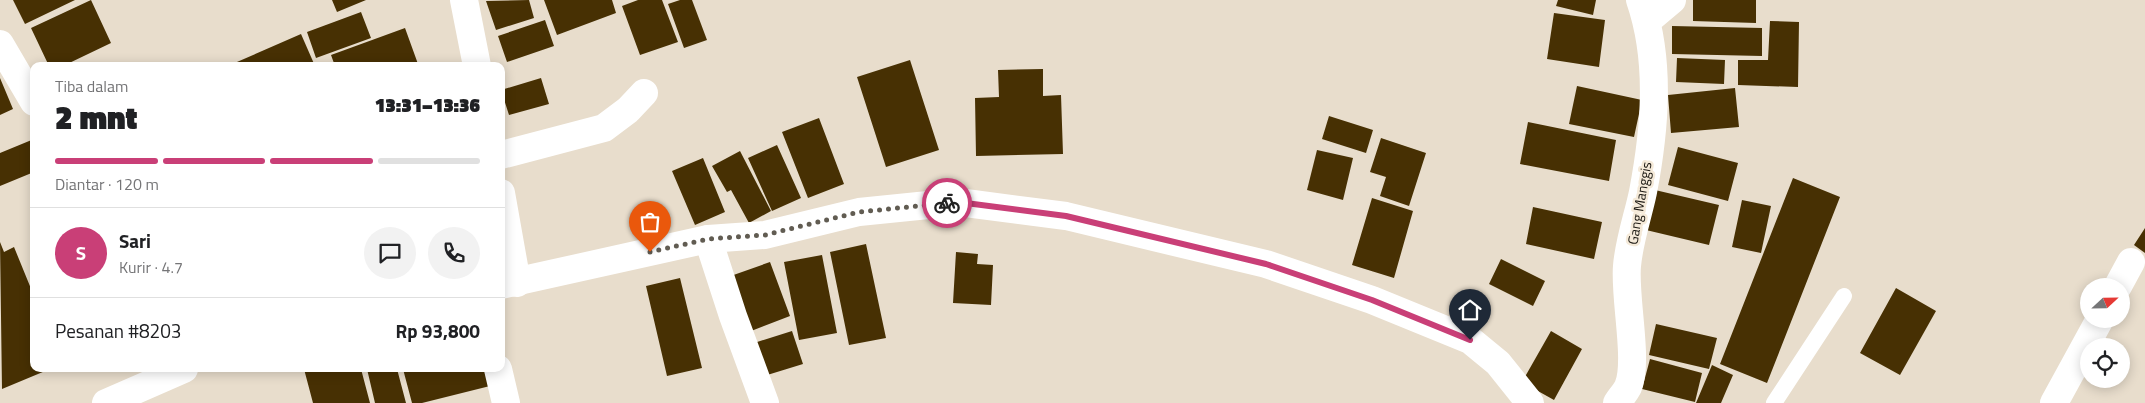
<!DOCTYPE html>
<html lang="id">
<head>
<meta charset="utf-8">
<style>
  body { margin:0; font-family:"Titillium Web",sans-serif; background:#f2f2f2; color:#202124; height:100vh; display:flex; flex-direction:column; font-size:19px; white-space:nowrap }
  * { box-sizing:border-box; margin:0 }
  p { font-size:16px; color:#757577 }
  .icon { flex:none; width:28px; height:28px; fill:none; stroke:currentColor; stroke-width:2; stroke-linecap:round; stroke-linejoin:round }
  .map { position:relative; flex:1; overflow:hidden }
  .drawer { position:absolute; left:30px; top:62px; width:475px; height:310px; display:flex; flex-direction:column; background:#fff; border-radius:10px; box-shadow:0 2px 12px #0003 }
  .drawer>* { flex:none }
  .needle { width:32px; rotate:68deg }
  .controls { position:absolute; left:2080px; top:278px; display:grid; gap:10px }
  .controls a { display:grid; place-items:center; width:50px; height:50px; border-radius:50%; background:#fff; box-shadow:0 2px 12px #0003; font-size:25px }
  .pin { position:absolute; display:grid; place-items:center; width:42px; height:42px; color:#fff; margin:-51px -21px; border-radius:50% 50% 50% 0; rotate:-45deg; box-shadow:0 0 5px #0007 }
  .pin .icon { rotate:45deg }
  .courier { position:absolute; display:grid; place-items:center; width:50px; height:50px; margin:-25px; border:4px solid #c93f77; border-radius:50%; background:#fff; color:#222; box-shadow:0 1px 6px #0007 }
  .headline em { font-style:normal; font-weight:800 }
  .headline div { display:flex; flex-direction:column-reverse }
  .headline { display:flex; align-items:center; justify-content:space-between; height:85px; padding:0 25px }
  h1 { font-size:32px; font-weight:800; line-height:38px }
  .bar { display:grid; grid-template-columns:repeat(4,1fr); gap:8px 5px; align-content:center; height:60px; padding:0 25px }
  .bar i { height:6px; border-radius:4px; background:#e0e0e0 }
  .bar .current { background:#c93f77 }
  .bar p { grid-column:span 4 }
  .line { display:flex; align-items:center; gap:12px; padding:0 25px; border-top:1px solid #e0e0e0 }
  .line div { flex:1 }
  .round { display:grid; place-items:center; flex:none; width:52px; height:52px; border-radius:26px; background:#f2f2f2 }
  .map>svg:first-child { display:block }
</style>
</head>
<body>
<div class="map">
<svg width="2145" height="403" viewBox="0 0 2145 403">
  <rect width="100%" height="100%" fill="#e8ddcc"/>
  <path fill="#473003" d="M13,0h62l-50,24z
    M91,0l20,43 -48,23h-14l-18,-38z
    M332,0h34l-29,12z
    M529,0l5,18 -38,12 -10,-29z
    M544,0h68l4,13 -59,22z
    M638,0h24l16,42 -38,13 -18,-49z
    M680,0h12l15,40 -23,8 -16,-44z
    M1558,0h38l-3,15 -37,-9z
    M1693,0h63v23l-63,-2z
    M361,12l10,26 -55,20 -9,-26z
    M1554,13l51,7 -6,47 -52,-8z
    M545,20l9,26 -47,16 -9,-26z
    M1770,21l29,1 -1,65 -60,-2v-25h30z
    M1672,26l90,2v28l-90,-2z
    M405,28l13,36 -6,2h-77l-4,-11z
    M301,34l14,32h-84l-1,-1z
    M1677,58l48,2 -1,24 -48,-2z
    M910,60l29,90 -53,17 -29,-90z
    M1043,69v27l18,-1 2,59 -87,2 -1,-58 24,-1 -1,-27z
    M0,78l13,31 -13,6z
    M541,78l8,26 -40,11 -8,-25z
    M1577,86l65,14 -8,37 -65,-13z
    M1735,88l4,39 -68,6 -3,-38z
    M1329,116l44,14 -7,23 -44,-14z
    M819,118l25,66 -36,14 -26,-66z
    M1528,122l88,18 -7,41 -89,-17z
    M1381,138l45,15 -17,53 -29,-10 6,-19 -16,-5z
    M34,139v33l-34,14v-33z
    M777,145l24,53 -29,13 -24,-53z
    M1678,147l60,16 -10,38 -60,-16z
    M1317,150l36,8 -10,42 -36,-10z
    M740,151l31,60 -22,12 -18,-33 -4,2 -15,-26z
    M703,158l22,54 -30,13 -23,-54z
    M1793,178l47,19 -73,186 -47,-19z
    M1655,190l64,15 -10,40 -63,-15z
    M1372,198l41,13 -19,67 -42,-13z
    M1742,200l29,6 -10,47 -29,-6z
    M1533,207l69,15 -8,37 -68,-15z
    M2145,228v25l-11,-8z
    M0,242l4,10 10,-5 20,49v73h16l-48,20z
    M866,244l20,94 -37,7 -19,-93z
    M956,252l22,2 -1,10 16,1 -2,40 -38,-2z
    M822,255l15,78 -38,7 -15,-78z
    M1501,259l44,22 -12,25 -44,-22z
    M770,262l20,54 -44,17 -21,-55z
    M680,278l22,90 -35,8 -21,-90z
    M1896,288l40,23 -36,64 -40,-22z
    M1656,324l61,14 -8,31 -60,-14z
    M792,331l11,33 -39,12 -10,-33z
    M1551,331l31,18 -28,51 -32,-18z
    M1650,359l52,14 -7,29 -53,-13z
    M1712,365l21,10 -12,28h-25z
    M304,369h57l9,34h-57z
    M367,369h30l9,34h-31z
    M403,369h91l4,15 -76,19h-10z"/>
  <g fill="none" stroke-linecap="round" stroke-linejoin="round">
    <path stroke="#fff" stroke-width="16" d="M1774,403l70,-107"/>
    <path stroke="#fff" stroke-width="28" d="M464,0l13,66
      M1647,21l25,-21
      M0,44l34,58
      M501,155l103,-27 24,-18 16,-17
      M501,193l16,90
      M708,239l25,77 32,87
      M2118,286l13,-24
      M498,369l8,34
      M1617,403c3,-5 8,-10 11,-16 11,-25 -4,-90 -1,-121 2,-25 11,-50 16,-74 12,-63 18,-131 -3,-192
      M2054,403l46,-84"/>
    <path stroke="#fff" stroke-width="28" d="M501,285l207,-46 57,-4 94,-23 99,-10 108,14 200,48 106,36 98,40 28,23 32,40
      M106,403l78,-34"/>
  </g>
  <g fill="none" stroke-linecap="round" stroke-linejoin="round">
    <path stroke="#615c52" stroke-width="5" stroke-dasharray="0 9" d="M650,252l58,-13 57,-4 94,-23 88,-9"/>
    <path stroke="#c93f77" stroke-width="6" d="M947,203l11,-1 108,14 200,48 106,36 98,40"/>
  </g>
  <g text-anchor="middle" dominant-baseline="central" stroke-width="5" stroke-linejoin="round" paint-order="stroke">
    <g font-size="14" fill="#191610" stroke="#f5ead9">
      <text transform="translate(1639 203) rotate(-80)">Gang Manggis</text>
    </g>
  </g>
</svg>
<div class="controls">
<a><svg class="needle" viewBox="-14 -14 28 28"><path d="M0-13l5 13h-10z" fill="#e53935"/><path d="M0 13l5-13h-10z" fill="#757577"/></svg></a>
<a><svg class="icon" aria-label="locate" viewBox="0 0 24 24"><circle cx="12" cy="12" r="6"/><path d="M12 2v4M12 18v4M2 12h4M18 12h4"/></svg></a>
</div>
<div class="pin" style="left:650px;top:252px;background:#ea580c"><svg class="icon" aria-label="bag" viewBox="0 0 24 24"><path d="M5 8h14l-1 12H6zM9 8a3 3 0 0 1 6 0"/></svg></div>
<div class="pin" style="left:1470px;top:340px;background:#1f2937"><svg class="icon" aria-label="home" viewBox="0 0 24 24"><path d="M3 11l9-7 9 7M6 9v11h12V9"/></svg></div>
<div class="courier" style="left:947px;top:203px"><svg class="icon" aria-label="bike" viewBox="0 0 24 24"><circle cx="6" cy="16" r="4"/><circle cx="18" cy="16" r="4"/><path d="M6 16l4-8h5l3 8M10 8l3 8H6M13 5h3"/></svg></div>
<section class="drawer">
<div class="headline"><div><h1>2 mnt</h1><p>Tiba dalam</p></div><em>13:31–13:36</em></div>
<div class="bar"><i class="current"></i><i class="current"></i><i class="current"></i><i></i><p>Diantar · 120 m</p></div>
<div class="line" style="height:90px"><b class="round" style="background:#c93f77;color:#fff">S</b><div><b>Sari</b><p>Kurir · 4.7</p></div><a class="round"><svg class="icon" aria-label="chat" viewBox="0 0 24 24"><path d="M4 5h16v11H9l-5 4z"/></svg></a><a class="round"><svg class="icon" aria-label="phone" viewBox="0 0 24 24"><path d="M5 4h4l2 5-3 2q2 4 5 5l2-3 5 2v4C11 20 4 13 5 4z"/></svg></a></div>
<div class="line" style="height:65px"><div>Pesanan #8203</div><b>Rp 93,800</b></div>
</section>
</div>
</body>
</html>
